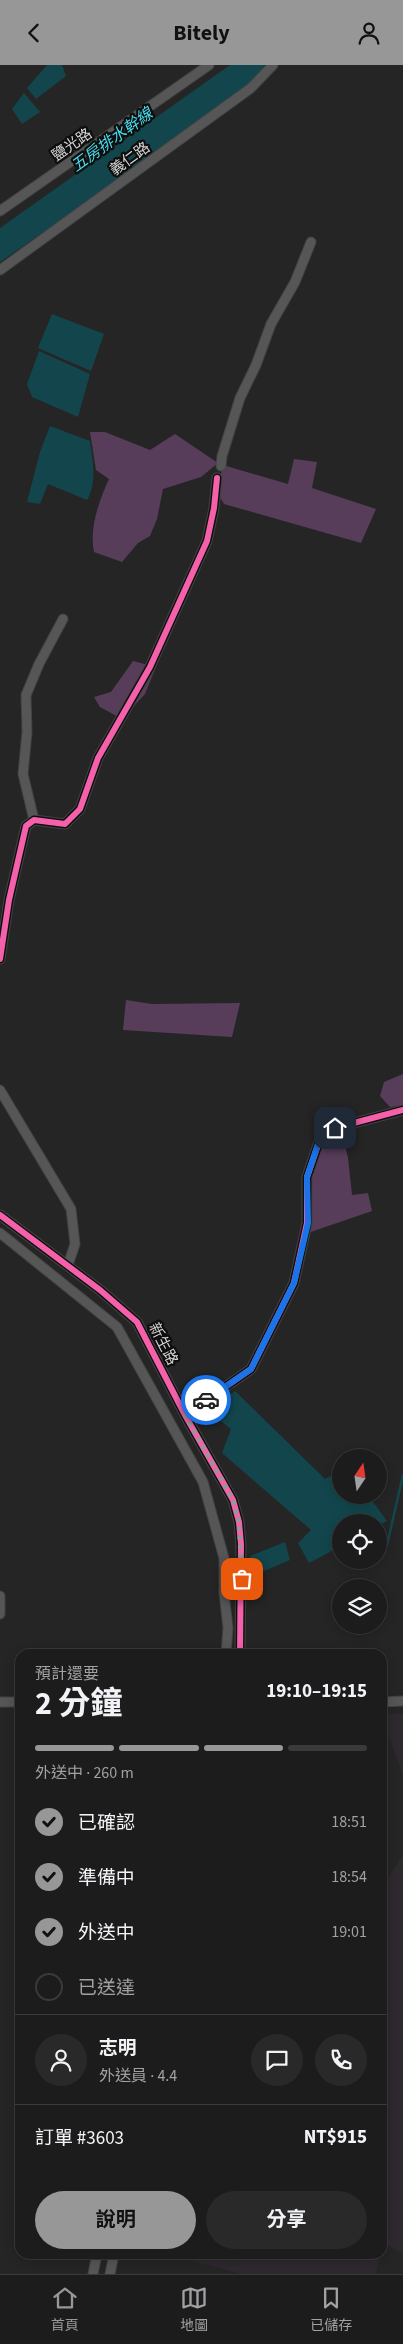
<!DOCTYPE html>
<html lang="zh-TW">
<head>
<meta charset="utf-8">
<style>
  body { margin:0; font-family:"Source Sans 3","Noto Sans TC",sans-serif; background:#292929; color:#f1f3f6; height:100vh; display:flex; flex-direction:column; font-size:19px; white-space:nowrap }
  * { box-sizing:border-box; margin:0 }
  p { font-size:16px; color:#a0a1a3 }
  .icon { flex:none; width:28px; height:28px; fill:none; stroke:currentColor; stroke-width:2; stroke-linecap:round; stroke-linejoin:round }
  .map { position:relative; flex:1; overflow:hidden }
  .drawer { position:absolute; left:15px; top:1584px; width:372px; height:610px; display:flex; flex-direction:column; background:#1c1c1c; border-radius:15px; box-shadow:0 2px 12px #0003,0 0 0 1px #3a3a3b }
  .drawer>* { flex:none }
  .needle { width:32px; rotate:13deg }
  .tools { position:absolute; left:332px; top:1384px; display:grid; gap:10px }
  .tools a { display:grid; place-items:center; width:55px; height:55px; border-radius:50%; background:#1c1c1c; box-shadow:0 2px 12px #0003,0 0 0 1px #3a3a3b; font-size:25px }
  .pin { position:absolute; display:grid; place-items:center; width:42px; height:42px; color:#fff; margin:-21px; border-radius:10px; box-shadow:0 2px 8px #0006 }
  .courier { position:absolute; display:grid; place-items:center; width:50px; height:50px; margin:-25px; border:4px solid #1a73e8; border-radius:50%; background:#fff; color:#222; box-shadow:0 1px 6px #0007 }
  .overview em { font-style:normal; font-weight:700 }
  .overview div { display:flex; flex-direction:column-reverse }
  .overview { display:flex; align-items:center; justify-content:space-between; height:85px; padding:0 20px }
  h1 { font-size:32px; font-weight:700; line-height:38px }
  .bar { display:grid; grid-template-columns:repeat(4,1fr); gap:8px 5px; align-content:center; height:60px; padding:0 20px }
  .bar i { height:6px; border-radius:4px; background:#3a3a3b }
  .bar .active { background:#989798 }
  .bar p { grid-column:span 4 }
  .line { display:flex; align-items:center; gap:12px; padding:0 20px; border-top:1px solid #3a3a3b }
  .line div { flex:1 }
  .round { display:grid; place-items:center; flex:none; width:52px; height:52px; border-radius:26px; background:#292929 }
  ol { padding:0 20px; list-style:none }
  li { display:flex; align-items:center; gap:15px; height:55px }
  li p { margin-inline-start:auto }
  li .icon { padding:5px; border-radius:50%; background:#989798; color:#111; stroke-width:4 }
  li:last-child { color:#a0a1a3 }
  li i { width:28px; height:28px; border:2px solid #3a3a3b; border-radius:50% }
  .cta { display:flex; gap:10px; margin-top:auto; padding:10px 20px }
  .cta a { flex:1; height:58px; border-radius:30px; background:#989798; color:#111; font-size:20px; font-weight:700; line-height:58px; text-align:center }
  .cta a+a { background:#292929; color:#f1f3f6 }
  header { display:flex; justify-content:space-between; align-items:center; height:65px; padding:0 20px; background:#989798; color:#111; font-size:22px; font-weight:700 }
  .dock { display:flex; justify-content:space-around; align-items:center; height:70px; border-top:1px solid #3a3a3b; background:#1c1c1c; font-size:14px; color:#a0a1a3 }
  .dock a { display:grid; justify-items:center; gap:2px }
  .dock .active { color:#989798 }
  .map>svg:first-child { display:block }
</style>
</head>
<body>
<header><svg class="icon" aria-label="back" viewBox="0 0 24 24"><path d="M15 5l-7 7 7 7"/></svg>Bitely<svg class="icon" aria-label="person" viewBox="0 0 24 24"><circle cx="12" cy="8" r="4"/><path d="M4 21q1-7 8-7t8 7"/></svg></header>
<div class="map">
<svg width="403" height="2209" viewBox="0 0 403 2209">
  <rect width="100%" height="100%" fill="#252525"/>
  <path fill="#2e282f" d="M403,1648v62l-21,-57 1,-3z
    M403,1790v398l-20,-9 -1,-358z
    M175,2189h205l-4,20h-134l-68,-18z"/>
  <path fill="#583d5b" d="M90,367h15l45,18 25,-16 43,29 -17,14 -38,12 -6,30 -7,17 -12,7 -16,19 -28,-10c-5,-24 5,-51 15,-73l-13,-9z
    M294,394l23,3 -5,26 64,21 -15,34 -137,-39 -7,-12 6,-27 65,19z
    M133,596l23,6 -11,27 -23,25 -22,-12 -6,-10 17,-5z
    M126,935l26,4 88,-1 -8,34 -109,-7z
    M403,1009v31l-13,2 -10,-11 4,-14z
    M348,1056l-6,12 6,25 4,37 16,-2 4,18 -70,24 7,-67 9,-29z"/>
  <path fill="#12464c" d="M47,0h15l4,11 -30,23 -9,-11z
    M230,0h35l-11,14 -41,35 -213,148v-34z
    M24,28l16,19 -18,12 -10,-15z
    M52,249l52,20 -13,37 -53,-23z
    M39,286l51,23 -12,43 -46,-20 -5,-13z
    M50,361l40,15c3,19 7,42 -3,59l-39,-16 -8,20 -13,-2 13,-50z
    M235,1326l90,88 16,-8v24h27l19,26 -8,4v-2h-38v23l-32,17 -11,-20 13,-13 -89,-77 9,-24 -23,-18z
    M285,1477l5,18 -40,17v-21z"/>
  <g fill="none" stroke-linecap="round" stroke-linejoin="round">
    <path stroke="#12464c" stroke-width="2.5" d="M387,1480l16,-70"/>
    <defs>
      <path id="minor" d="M0,146l209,-146
        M0,205l251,-182 22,-23
        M221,401l1,-10 18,-58 16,-33 15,-41 24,-42 16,-40
        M34,755l-11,-46 4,-42 -1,-37 13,-31 24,-45
        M0,894l9,-59 17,-74 8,-6 31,4 15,-15 18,-51 52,-91 57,-126 7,-33 3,-30
        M0,1025l71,119 4,35 -7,21
        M0,1150l100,75 37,32 48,93 48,85 6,22 2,22 -1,110
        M0,1168l117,94 86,155 21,76v35l4,35 -2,26
        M185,1350l66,-46 43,-86 13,-60v-46l12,-35 16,-14 68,-18
        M0,1531v18
        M0,1637h20
        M382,1637l21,-1
        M93,2209l4,-20
        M110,2209l4,-20"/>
    </defs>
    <use href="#minor" stroke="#434243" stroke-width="11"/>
    <use href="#minor" stroke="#575657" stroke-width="9"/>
    <defs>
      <path id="cycleway" d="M0,894l9,-59 17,-74 8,-6 31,4 15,-15 18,-51 52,-91 57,-126 7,-33 3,-30
        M0,1150l100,75 37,32 48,93 48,85 6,22 2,22 -1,110
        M185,1350l66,-46 43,-86 13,-60v-46l12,-35 16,-14 68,-18"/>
    </defs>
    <use href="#cycleway" stroke="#0f0e0f" stroke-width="9"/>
    <use href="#cycleway" stroke="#f560ab" stroke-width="6"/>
  </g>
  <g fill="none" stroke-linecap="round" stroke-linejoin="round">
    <path stroke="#989798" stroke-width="5" stroke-dasharray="0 9" d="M206,1335l-21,15 48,85 6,22 3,57"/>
    <path stroke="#1a73e8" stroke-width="6" d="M206,1335l45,-31 43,-86 14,-60 -1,-46 12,-36 16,-13"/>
  </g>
  <g text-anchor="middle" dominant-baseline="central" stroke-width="4.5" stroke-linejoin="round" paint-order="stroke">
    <g font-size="15" fill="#d6d5d6" stroke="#0f0e0f">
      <text transform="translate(72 80) rotate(-35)">鹽光路</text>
      <text transform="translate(130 94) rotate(-36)">義仁路</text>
      <text transform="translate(163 1279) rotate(63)">新生路</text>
    </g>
    <g font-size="16" font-style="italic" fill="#47ddef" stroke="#0f0e0f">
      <text transform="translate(112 75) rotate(-36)">五房排水幹線</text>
    </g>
  </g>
</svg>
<div class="tools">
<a><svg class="needle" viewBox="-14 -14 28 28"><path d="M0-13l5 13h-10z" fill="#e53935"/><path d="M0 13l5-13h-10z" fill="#a0a1a3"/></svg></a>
<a><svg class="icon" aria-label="locate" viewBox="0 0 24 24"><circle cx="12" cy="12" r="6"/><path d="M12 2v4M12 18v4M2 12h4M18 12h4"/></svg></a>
<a><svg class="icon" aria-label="layers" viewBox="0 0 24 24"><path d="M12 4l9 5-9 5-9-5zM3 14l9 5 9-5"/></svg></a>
</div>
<div class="pin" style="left:242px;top:1514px;background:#ea580c"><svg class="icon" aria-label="bag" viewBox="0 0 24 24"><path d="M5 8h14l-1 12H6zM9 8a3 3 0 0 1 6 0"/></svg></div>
<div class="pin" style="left:335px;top:1063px;background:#1f2937"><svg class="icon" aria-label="home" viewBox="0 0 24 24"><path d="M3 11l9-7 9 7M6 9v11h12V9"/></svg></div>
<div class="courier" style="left:206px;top:1335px"><svg class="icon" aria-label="car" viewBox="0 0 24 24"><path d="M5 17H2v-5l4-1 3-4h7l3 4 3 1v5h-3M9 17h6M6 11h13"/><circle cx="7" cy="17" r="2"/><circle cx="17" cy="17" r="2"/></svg></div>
<section class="drawer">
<div class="overview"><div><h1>2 分鐘</h1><p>預計還要</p></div><em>19:10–19:15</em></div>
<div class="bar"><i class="active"></i><i class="active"></i><i class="active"></i><i></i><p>外送中 · 260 m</p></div>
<ol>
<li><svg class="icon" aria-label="check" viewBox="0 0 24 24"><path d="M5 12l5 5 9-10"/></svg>已確認<p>18:51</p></li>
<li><svg class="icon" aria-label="check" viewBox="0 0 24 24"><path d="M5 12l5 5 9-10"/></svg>準備中<p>18:54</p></li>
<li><svg class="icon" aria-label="check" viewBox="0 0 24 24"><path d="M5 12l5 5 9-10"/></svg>外送中<p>19:01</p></li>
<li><i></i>已送達</li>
</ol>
<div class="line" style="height:90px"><a class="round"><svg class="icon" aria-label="person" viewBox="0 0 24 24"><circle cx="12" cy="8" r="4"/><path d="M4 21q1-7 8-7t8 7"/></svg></a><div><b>志明</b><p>外送員 · 4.4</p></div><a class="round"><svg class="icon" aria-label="chat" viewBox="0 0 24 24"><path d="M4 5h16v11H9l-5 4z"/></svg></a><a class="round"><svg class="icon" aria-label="phone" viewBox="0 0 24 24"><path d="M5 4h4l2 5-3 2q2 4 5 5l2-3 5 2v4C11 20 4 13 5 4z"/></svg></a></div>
<div class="line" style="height:65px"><div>訂單 #3603</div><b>NT$915</b></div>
<div class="cta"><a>說明</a><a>分享</a></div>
</section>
</div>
<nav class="dock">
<a class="active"><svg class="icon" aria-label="home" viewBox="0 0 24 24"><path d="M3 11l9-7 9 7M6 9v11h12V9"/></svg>首頁</a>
<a><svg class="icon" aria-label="map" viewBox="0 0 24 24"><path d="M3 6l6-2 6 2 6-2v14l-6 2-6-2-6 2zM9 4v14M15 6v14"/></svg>地圖</a>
<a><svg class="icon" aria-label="saved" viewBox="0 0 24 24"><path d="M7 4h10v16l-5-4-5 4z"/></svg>已儲存</a>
</nav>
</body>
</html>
